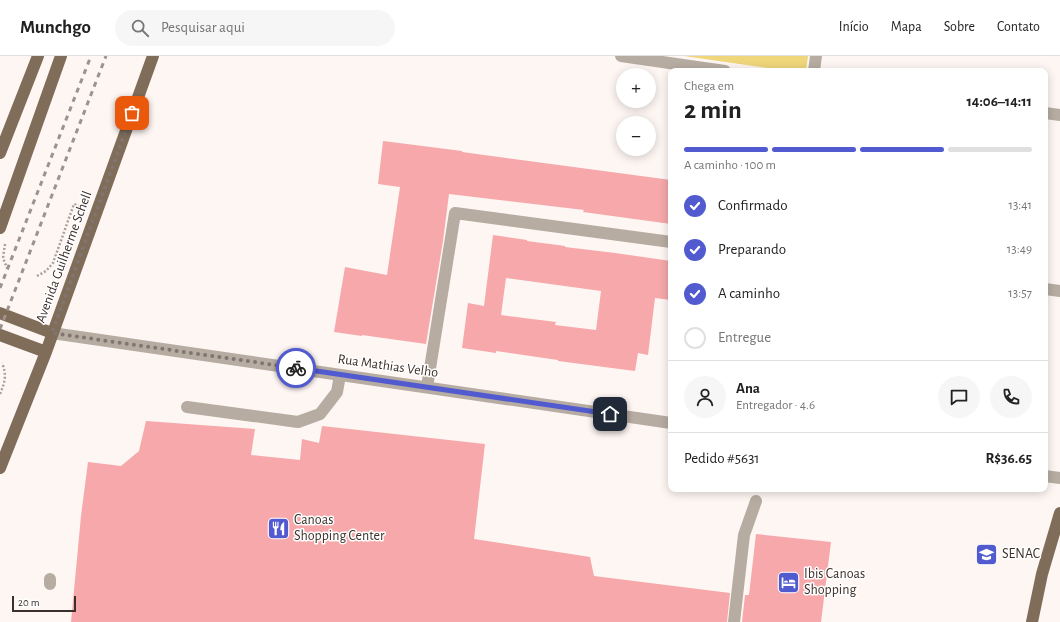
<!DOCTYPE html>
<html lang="pt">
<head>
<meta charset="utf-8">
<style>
  body { margin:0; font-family:"Alegreya Sans",sans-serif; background:#f6f6f6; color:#222; height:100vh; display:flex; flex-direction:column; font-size:15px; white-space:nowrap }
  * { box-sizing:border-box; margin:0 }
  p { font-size:13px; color:#767676 }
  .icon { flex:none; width:22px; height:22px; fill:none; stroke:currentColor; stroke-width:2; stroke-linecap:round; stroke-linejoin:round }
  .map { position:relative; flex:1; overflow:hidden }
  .details { position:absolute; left:668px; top:12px; width:380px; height:424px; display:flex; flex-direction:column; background:#fff; border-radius:8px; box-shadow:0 2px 10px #0003 }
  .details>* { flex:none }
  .fabs { position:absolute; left:616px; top:12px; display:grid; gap:8px }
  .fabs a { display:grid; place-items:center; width:40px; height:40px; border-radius:50%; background:#fff; box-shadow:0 2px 10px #0003; font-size:20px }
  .scale { position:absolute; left:12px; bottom:10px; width:64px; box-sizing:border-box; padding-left:4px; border:2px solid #3c2f29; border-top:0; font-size:11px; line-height:14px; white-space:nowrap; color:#3c2f29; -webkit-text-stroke:3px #fff; paint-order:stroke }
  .pin { position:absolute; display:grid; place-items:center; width:34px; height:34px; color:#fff; margin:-17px; border-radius:8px; box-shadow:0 2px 6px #0006 }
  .courier { position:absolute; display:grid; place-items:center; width:40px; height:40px; margin:-20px; border:3px solid #525ad0; border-radius:50%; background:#fff; color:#222; box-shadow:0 1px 5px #0007 }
  .overview em { font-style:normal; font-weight:700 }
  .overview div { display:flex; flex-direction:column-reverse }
  .overview { display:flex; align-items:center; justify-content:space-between; height:68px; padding:0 16px }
  h1 { font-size:26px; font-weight:700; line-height:30px }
  .bar { display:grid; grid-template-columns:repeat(4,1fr); gap:6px 4px; align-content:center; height:48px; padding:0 16px }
  .bar i { height:5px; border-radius:3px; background:#e0e0e0 }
  .bar .selected { background:#525ad0 }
  .bar p { grid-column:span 4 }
  .line { display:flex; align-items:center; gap:10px; padding:0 16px; border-top:1px solid #e0e0e0 }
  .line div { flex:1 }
  .round { display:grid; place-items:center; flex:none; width:42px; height:42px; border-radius:21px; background:#f6f6f6 }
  ol { padding:0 16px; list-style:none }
  li { display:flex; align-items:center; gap:12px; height:44px }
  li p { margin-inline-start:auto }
  li .icon { padding:4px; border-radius:50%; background:#525ad0; color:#fff; stroke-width:4 }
  li:last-child { color:#767676 }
  li i { width:22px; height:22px; border:2px solid #e0e0e0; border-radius:50% }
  header { display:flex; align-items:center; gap:24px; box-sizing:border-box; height:56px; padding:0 20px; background:#fff; border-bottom:1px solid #e0e0e0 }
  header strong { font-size:19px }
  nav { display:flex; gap:22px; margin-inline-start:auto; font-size:14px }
  .search { width:280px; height:36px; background:#f6f6f6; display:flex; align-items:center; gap:10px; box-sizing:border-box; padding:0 14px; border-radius:22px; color:#767676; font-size:15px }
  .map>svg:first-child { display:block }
</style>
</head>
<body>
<header>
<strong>Munchgo</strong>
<div class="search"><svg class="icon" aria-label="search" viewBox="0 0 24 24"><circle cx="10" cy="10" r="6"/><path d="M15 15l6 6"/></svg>Pesquisar aqui</div>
<nav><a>Início</a><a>Mapa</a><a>Sobre</a><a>Contato</a></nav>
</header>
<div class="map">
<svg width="1060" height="566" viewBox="0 0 1060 566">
  <rect width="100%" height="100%" fill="#fef6f3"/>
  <path fill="#efd67b" d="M684,0h124l-2,15h-17z"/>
  <path fill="#f6a8aa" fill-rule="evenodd" d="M383,85l79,10v1l209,28v44l-88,-12 1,-2 -135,-16 -6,47 -17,103 -64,-9v1l-28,-4 11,-65 42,8 13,-88 -22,-3z
    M493,179l34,5v1l38,5v1l50,6 56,8v39l-16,-2 -7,57 -10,-2 -3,18 -77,-10v-1l-62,-9v2l-34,-5 6,-45 16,3zM506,222l95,13 -5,39 -41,-5 1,-3 -55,-7z
    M146,365l109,8 -4,26 49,5 2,-21 17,4 3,-17 163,18 -11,95 116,18 4,19 136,17 -3,29h-656l10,-106 7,-54 33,4 18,-15z
    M756,478l75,8 -10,80h-79l3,-27h4z"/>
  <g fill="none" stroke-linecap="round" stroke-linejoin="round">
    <path stroke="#a99f9b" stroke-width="2.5" stroke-dasharray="2 2" stroke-linecap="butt" d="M5,188l-2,14 4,10
      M37,220l9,-5 7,-8 21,-59 8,3
      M0,338c5,-12 7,-19 2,-31"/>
    <path stroke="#b7aca1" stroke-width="12" d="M621,0l104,15
      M814,15l2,-15
      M1045,57l15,2
      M1045,233l15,2
      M52,277l619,90
      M427,331l28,-174 216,29
      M187,351l111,15 22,-8 17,-22 3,-17
      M1045,420l15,2
      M50,528v-5
      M734,566l10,-87 12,-34"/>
    <path stroke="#806d59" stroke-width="12" d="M0,97l38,-97
      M0,172l61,-172
      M0,257l52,20
      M0,279l46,17
      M0,412l46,-116 107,-296
      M1032,566l10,-48 18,-61"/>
    <path stroke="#9d928e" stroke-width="3" stroke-dasharray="5 5" stroke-linecap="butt" d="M0,232l91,-232
      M0,273l106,-273"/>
  </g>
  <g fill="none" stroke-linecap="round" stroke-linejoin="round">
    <path stroke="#807570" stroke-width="4" stroke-dasharray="0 7.2" d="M132,57l-80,220 244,35"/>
    <path stroke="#525ad0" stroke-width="5" d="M296,312l314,46"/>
  </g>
  <defs>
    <symbol id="restaurant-square" viewBox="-11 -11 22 22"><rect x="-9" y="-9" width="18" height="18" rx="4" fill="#525ad0" stroke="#fff"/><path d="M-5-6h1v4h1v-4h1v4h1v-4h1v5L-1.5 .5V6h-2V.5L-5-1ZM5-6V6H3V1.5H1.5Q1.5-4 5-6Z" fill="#fff"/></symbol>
    <symbol id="university-square" viewBox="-11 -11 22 22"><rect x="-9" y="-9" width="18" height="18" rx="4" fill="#525ad0" stroke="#fff"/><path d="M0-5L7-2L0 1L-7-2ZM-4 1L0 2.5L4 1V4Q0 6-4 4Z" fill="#fff"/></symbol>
    <symbol id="hotel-square" viewBox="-11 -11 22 22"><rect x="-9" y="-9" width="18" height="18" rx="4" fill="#525ad0" stroke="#fff"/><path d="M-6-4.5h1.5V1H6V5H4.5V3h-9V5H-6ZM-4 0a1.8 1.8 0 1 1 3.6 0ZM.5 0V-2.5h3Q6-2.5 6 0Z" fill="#fff"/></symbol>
  </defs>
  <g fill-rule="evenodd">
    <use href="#restaurant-square" x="266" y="460" width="25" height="25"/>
    <use href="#university-square" x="974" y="486" width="25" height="25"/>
    <use href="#hotel-square" x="776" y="514" width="25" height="25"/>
  </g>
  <g text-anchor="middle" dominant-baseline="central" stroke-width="3" stroke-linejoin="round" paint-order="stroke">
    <g font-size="14" fill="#3c2f29" stroke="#fff">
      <text transform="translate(64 201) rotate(-70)">Avenida Guilherme Schell</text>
      <text transform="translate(388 310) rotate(8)">Rua Mathias Velho</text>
    </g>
    <g font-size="14" fill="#3c2f29" stroke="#fff" text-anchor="start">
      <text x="294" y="464">Canoas<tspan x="294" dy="16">Shopping Center</tspan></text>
      <text x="1002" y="498">SENAC</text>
      <text x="804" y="518">Ibis Canoas<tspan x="804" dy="16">Shopping</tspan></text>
    </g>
  </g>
</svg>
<div class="fabs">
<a>+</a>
<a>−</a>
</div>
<div class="scale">20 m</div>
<div class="pin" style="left:132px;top:57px;background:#ea580c"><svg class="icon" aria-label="bag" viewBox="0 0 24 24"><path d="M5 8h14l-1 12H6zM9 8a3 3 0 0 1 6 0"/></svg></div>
<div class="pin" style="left:610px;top:358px;background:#1f2937"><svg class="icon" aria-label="home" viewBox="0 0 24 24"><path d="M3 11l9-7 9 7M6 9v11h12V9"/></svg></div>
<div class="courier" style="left:296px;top:312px"><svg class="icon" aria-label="bike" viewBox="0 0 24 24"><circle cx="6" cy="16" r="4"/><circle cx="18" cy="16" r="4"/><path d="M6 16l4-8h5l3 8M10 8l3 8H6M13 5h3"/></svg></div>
<section class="details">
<div class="overview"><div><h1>2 min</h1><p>Chega em</p></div><em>14:06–14:11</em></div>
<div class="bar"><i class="selected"></i><i class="selected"></i><i class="selected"></i><i></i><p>A caminho · 100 m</p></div>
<ol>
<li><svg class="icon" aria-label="check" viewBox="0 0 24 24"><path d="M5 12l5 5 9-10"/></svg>Confirmado<p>13:41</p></li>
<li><svg class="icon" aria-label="check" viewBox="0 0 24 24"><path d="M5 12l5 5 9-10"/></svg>Preparando<p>13:49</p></li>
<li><svg class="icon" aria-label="check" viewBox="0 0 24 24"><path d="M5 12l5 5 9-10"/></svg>A caminho<p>13:57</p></li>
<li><i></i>Entregue</li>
</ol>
<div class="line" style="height:72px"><a class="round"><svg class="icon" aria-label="person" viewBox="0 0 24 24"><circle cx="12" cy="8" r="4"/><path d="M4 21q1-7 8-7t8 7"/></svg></a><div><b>Ana</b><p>Entregador · 4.6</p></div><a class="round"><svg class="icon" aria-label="chat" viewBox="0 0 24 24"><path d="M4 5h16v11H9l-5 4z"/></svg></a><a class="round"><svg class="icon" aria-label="phone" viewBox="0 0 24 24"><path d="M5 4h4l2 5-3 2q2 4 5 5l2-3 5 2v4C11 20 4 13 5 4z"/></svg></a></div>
<div class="line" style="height:52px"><div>Pedido #5631</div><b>R$36.65</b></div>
</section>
</div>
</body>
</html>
